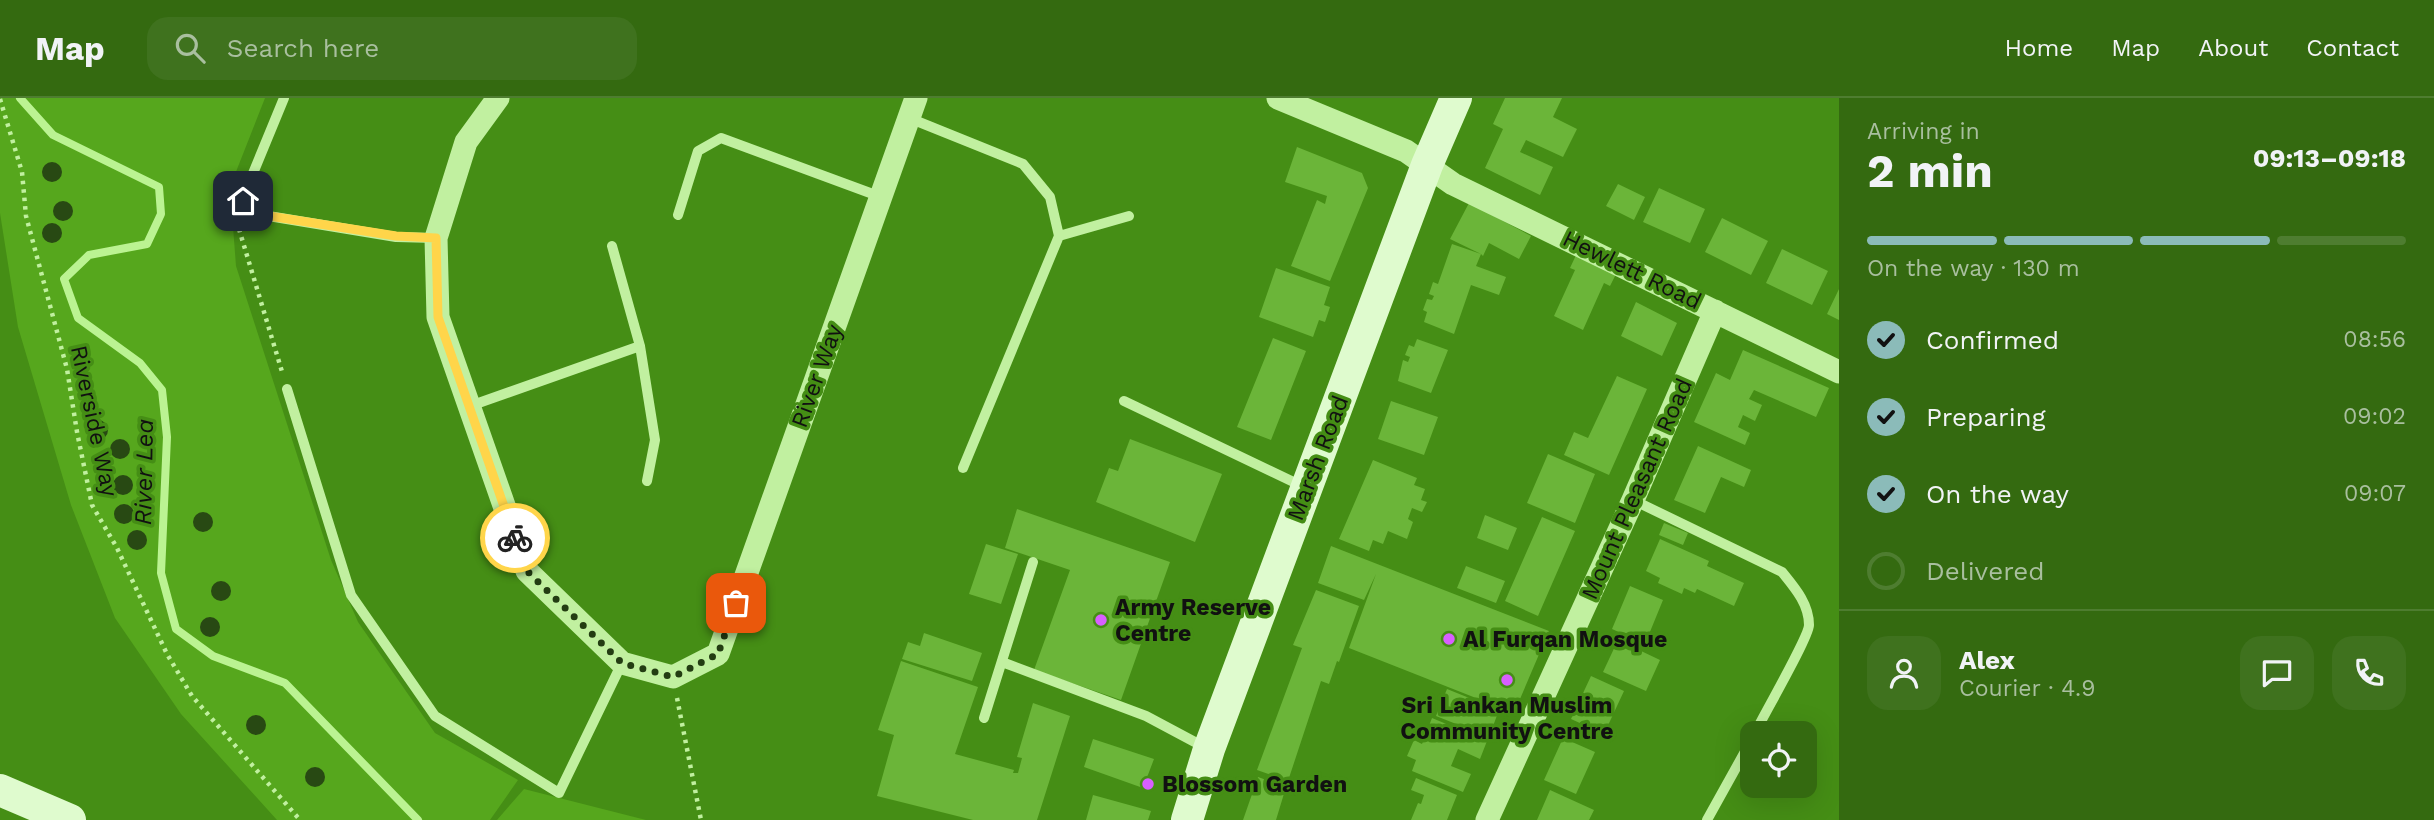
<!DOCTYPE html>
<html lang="en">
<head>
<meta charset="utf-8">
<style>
  body { margin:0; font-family:"Work Sans",sans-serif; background:#3f721e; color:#f1f3f6; height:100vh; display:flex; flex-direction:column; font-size:26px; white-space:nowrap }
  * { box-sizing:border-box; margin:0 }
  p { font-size:23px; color:#a9bf9f }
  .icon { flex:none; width:38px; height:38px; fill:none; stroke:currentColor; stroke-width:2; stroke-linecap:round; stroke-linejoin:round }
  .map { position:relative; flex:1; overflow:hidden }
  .drawer { display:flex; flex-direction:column; background:#346a10; width:595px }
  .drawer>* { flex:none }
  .tools { position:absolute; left:1740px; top:623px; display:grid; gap:14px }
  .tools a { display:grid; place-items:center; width:77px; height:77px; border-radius:14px; background:#346a10; box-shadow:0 7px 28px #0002; font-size:35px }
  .pin { position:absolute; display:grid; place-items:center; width:60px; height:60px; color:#fff; margin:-30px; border-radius:14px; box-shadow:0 4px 10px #0006 }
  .courier { position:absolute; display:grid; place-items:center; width:70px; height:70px; margin:-35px; border:5px solid #ffd54a; border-radius:50%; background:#fff; color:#222; box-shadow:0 2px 9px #0007 }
  .overview em { font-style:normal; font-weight:700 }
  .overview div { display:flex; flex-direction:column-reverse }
  .overview { display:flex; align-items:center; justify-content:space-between; height:119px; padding:0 28px }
  h1 { font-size:46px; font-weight:700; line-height:52px }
  .bar { display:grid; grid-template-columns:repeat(4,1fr); gap:10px 7px; align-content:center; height:84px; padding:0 28px }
  .bar i { height:9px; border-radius:5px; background:#4e7d30 }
  .bar .current { background:#8bbbb9 }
  .bar p { grid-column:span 4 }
  .line { display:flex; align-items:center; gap:18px; padding:0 28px; border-top:2px solid #4e7d30 }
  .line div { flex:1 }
  .round { display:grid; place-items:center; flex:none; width:74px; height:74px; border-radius:21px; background:#3f721e }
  ol { padding:0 28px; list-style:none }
  li { display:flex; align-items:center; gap:21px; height:77px }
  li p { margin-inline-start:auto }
  li .icon { padding:7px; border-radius:50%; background:#8bbbb9; color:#111; stroke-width:4 }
  li:last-child { color:#a9bf9f }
  li i { width:38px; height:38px; border:4px solid #4e7d30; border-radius:50% }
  header { display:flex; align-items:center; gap:42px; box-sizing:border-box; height:98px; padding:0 35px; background:#346a10; border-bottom:2px solid #4e7d30 }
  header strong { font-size:33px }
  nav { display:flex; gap:38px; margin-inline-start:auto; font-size:24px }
  .search { width:490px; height:63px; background:#3f721e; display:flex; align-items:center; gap:18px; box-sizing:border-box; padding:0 24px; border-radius:21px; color:#a9bf9f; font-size:26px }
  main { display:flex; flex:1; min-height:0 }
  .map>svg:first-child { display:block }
</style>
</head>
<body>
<header>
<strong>Map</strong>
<div class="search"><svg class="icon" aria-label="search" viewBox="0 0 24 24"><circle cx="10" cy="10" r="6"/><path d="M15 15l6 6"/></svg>Search here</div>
<nav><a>Home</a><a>Map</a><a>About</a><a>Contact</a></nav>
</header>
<main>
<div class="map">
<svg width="1839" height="722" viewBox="0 0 1839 722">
  <rect width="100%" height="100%" fill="#458e15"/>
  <path fill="#56a71d" d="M0,0h265l-35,89 6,79 95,294 27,62 77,111 83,47 -28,40h-213l-96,-106 -66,-96 -44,-113 -53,-178 -18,-114z
    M524,691l122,31h-149z"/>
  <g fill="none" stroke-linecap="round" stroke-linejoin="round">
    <path stroke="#bbf392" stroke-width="8" d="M20,0l33,37 106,52 2,27 -14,30 -58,11 -25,24 14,39 62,45 22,27 5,47 -6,136 15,56 37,27 72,27 133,137"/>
  </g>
  <path fill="#6bb539" d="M1505,0h57l-9,19 24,12 -14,28 -37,-17 -6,12 33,15 -13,28 -55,-27 18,-39 -10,-5z
    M1297,49l65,26 6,15 -38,93 -39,-15 26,-66 8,4 2,-8 -42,-14z
    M1618,86l27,13 -11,23 -28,-14z
    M1659,90l46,21 -15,34 -47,-21z
    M1469,105l62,33 -12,23 -30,-16 -6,13 -2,-2 -5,12 30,11 -7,18 -28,-10 -17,49 -30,-12 3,-10 -4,-2 4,-11 5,1 2,-4 -5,-2 4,-12 5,2 14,-40 29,10 -31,-15z
    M1722,120l46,23 -17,34 -46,-23z
    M1782,151l46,22 -16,34 -46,-22z
    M1577,155l40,19 -7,14 -6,-3 -21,47 -29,-14 21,-46 -5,-2z
    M1276,170l54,19 -6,18 6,2 -5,15 -6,-2 -6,17 -54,-20z
    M1839,191v31l-12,-6z
    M1636,204l41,21 -15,33 -41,-20z
    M1273,240l33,13 -35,89 -34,-13z
    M1417,241l31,11 -17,43 -33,-12 5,-21 5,2 2,-5 -5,-2 4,-10 5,2z
    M1743,252l86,38 -13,29 -62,-27 -5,9 13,6 -7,16 -12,-6 -5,12 12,6 -5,12 -51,-23 22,-49 14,7z
    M1617,278l30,13 -38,86 -45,-20 10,-23 14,6z
    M1391,303l47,16 -14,38 -46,-16z
    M1130,341l92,35 -27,68 -99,-40 13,-34 9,3z
    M1698,348l53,24 -7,17 -23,-10 -16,36 -31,-13z
    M1548,356l47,20 -20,49 -48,-20z
    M1373,362l44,18 -3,7 11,4 -4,11 6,2 -5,10 -10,-4 -4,11 5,3 -6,17 -19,-8 -5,13 -10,-4 -4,11 -30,-12z
    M1017,411l153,53 -49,138 -87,-30 36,-100 -65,-22z
    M1485,417l32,13 -9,22 -31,-12z
    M1542,419l33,14 -37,85 -33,-15z
    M1664,425l24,10 -5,12 -24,-10z
    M1660,441l49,22 -2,5 37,17 -10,23 -37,-17 -2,4 -11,-5 -2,6 -24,-11 2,-5 -14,-7z
    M986,446l32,10 -17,50 -32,-10z
    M1331,448l218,85 -35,82 -165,-65 27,-74 -12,26 -46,-17z
    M1466,468l39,15 -9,22 -39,-15z
    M1630,488l33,14 -18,44 -33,-15z
    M1316,492l43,16 -20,56 -2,-1 -8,23 -8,-3 -33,100 -31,-11 45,-122 -9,-3z
    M924,535l58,20 -10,28 -70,-22 6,-17 12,4z
    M1618,542l42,20 -14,31 -43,-19z
    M901,563l77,26 -23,67 59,16 -1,3h5l4,-15 -5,-1 16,-54 37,13 -33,104h-64l-96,-24 17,-61 -16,-5z
    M1591,578l33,15 -20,43 -33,-15z
    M1447,591l52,21 -10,27 -53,-21z
    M1432,620l55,23 -7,18 -22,-10 -7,17 20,8 -8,18 -51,-21 4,-11 -9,-4 7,-16 8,4z
    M1563,640l32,14 -19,42 -32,-14z
    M1093,641l61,20 -11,29 -59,-21z
    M1258,679l28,10 -10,33h-33z
    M1416,680l41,17 -10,25h-36l7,-17 3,1 3,-9 -13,-5z
    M1550,692l44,20 -5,10h-52z
    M1093,697l58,16 -3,9h-62z"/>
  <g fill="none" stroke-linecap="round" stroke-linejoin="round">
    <path stroke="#c1f0a0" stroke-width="4.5" stroke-dasharray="3.5 5" stroke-linecap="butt" d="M0,1l22,73 4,44 41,153 10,63 15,73 25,43 50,106 25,42 108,124
      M239,131l44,146
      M677,600l24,122"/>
    <path stroke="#c1f0a0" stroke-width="10" d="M284,0l-37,90 -4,13 1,11 152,25 40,1
      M909,20l114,46 27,33 9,39 -96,232
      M678,117l20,-64 23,-13 160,59
      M1059,138l70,-20
      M612,148l28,100 15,94 -8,41
      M287,291l64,206 84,121 124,77 63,-130
      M1124,303l180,86
      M470,308l170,-60
      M1633,402l149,72c13,16 27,32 27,53 0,12 -46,91 -54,108
      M1002,564l144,54 60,32
      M984,620l49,-156
      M1707,722l45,-81"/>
    <path stroke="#c1f0a0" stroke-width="23" d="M498,0l-32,44 -30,96 2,79 89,254 95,92 51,14 45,-23 198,-556
      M1278,0l128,53 47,33 386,188
      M1487,722l146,-320 82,-189"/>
    <path stroke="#dffbce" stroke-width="32" d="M0,692l70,30
      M1187,722l22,-71 218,-584 29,-67"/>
  </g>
  <g fill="#284913">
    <circle cx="52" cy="74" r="10"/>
    <circle cx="63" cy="113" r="10"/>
    <circle cx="52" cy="135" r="10"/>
    <circle cx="98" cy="332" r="10"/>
    <circle cx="120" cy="351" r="10"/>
    <circle cx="123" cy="387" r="10"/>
    <circle cx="124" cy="416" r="10"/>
    <circle cx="203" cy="424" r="10"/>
    <circle cx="137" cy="442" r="10"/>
    <circle cx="221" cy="493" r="10"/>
    <circle cx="210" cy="529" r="10"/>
    <circle cx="256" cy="627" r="10"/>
    <circle cx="315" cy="679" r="10"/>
  </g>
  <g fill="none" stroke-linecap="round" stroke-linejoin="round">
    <path stroke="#233d12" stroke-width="7" stroke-dasharray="0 12.6" d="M515,440l12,33 95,92 51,14 45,-23 18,-51"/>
    <path stroke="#ffd54a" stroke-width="9" d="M243,103l1,11 152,24 40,2 2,79 77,221"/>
  </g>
  <g fill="#d85fff" stroke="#458e15" stroke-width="2.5">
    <circle cx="1101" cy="522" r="7"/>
    <circle cx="1449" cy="541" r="7"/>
    <circle cx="1507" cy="582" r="7"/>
    <circle cx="1148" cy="686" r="7"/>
  </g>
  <g text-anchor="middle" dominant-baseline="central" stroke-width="7" stroke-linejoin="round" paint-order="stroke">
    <g font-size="23" fill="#111" stroke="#458e15">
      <text transform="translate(1632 172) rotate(26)">Hewlett Road</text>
      <text transform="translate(817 278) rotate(-70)">River Way</text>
      <text transform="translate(94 323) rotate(78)">Riverside Way</text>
      <text transform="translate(1318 360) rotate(-69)">Marsh Road</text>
      <text transform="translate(1637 391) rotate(-66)">Mount Pleasant Road</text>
    </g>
    <g font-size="23" font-weight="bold" fill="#111" stroke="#458e15" text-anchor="start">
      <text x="1115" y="509">Army Reserve<tspan x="1115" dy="26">Centre</tspan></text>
      <text x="1463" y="541">Al Furqan Mosque</text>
      <text x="1507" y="607" text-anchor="middle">Sri Lankan Muslim<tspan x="1507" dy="26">Community Centre</tspan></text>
      <text x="1162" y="686">Blossom Garden</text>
    </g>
    <g font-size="24" font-style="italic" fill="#111" stroke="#458e15">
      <text transform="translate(144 374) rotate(-89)">River Lea</text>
    </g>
  </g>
</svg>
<div class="tools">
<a><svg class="icon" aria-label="locate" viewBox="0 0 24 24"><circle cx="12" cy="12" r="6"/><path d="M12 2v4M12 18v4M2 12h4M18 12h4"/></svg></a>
</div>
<div class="pin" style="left:736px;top:505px;background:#ea580c"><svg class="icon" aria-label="bag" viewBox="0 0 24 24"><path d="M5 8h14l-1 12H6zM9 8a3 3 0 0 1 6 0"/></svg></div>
<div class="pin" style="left:243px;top:103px;background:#1f2937"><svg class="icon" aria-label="home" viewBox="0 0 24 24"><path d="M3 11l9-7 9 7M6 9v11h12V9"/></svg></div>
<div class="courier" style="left:515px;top:440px"><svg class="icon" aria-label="bike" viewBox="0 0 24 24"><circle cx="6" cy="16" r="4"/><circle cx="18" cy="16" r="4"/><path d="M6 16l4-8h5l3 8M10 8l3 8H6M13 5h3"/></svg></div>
</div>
<section class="drawer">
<div class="overview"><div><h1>2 min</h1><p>Arriving in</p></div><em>09:13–09:18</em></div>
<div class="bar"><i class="current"></i><i class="current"></i><i class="current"></i><i></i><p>On the way · 130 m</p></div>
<ol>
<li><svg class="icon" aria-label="check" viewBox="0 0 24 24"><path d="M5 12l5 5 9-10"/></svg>Confirmed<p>08:56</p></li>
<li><svg class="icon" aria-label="check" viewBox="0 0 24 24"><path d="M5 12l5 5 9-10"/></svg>Preparing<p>09:02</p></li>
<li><svg class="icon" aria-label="check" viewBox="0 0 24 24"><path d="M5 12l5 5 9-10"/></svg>On the way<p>09:07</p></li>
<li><i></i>Delivered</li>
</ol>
<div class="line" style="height:126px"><a class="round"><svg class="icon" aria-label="person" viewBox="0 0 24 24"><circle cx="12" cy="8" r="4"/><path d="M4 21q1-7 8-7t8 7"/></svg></a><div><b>Alex</b><p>Courier · 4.9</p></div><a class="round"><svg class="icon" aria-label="chat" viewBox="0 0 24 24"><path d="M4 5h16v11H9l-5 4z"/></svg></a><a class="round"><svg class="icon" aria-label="phone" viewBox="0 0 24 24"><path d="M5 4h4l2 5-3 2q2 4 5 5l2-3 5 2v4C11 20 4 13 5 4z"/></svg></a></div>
</section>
</main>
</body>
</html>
